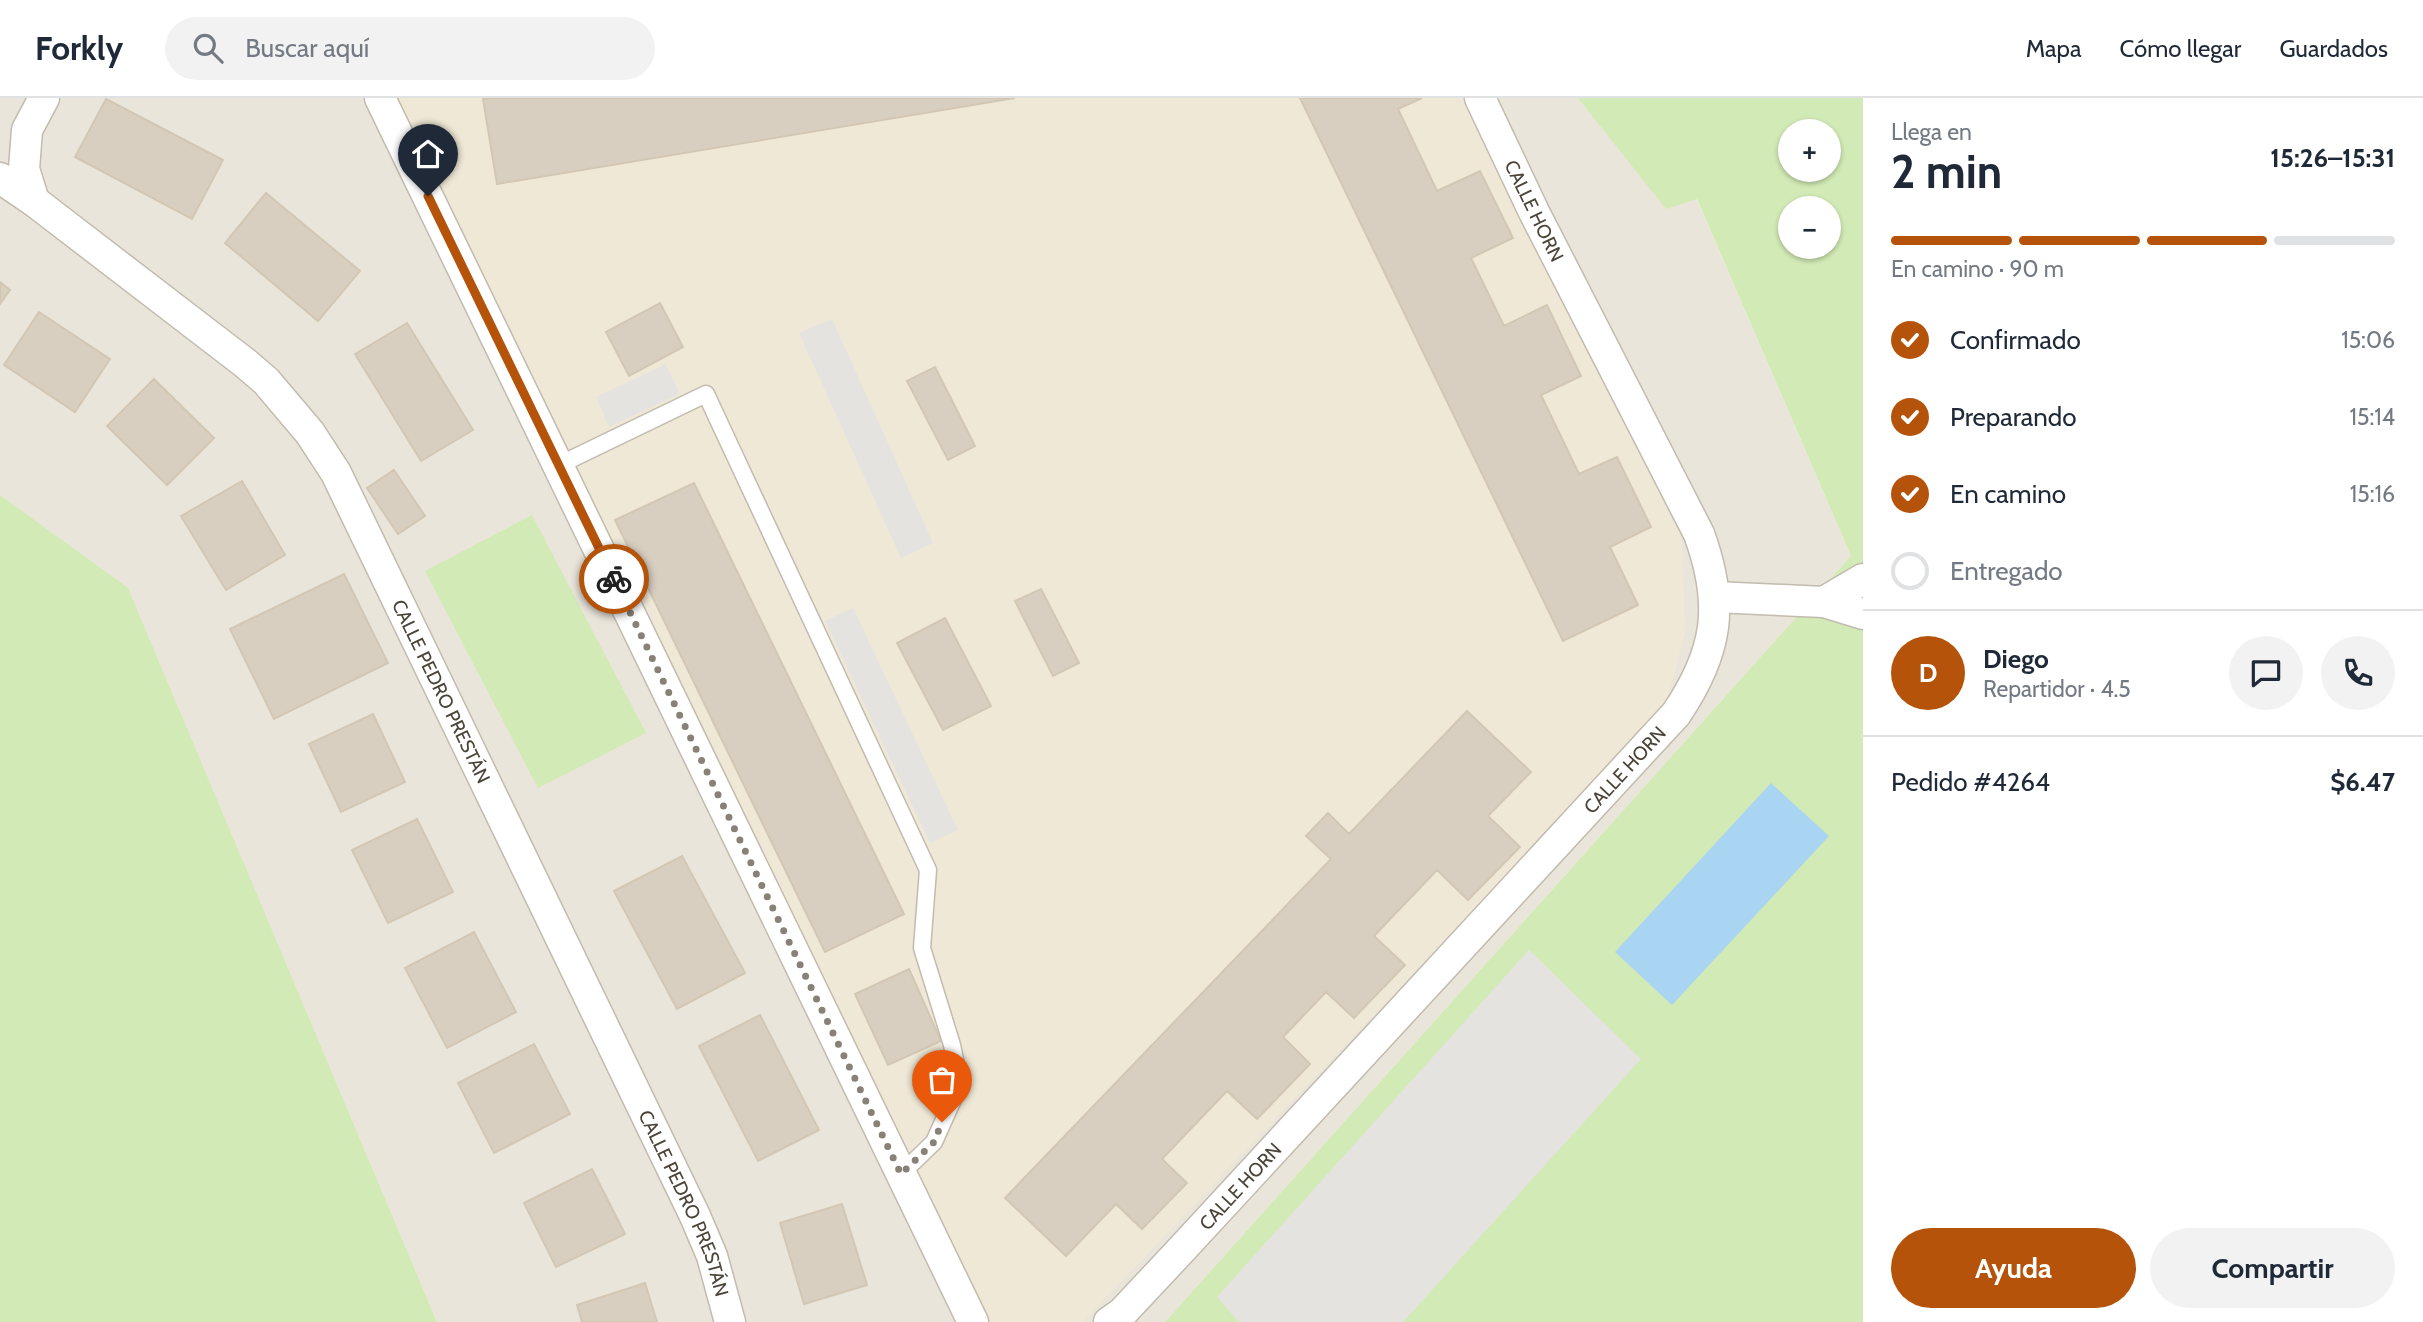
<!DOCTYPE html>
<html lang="es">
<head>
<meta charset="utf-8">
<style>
  body { margin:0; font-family:Cabin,sans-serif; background:#f2f2f3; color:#1f2937; height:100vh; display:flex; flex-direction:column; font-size:26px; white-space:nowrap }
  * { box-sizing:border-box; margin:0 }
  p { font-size:23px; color:#747a83 }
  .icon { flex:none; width:38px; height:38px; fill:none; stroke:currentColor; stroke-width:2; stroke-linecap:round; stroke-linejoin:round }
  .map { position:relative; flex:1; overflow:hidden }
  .side { display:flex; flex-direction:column; background:#fff; width:560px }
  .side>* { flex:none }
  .buttons { position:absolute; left:1778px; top:21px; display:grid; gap:14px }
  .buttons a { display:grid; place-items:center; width:63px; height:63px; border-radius:50%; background:#fff; box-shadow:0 2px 5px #0004; font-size:35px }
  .pin { position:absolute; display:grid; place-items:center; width:60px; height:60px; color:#fff; margin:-72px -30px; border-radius:50% 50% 50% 0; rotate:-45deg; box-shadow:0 0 7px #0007 }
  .pin .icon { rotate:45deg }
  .courier { position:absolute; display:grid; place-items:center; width:70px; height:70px; margin:-35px; border:5px solid #b45309; border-radius:50%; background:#fff; color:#222; box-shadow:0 2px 9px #0007 }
  .summary em { font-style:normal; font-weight:700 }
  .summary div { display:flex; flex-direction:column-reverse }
  .summary { display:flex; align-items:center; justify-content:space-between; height:119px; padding:0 28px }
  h1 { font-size:46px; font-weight:700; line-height:52px }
  .bar { display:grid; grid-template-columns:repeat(4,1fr); gap:10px 7px; align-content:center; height:84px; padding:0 28px }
  .bar i { height:9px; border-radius:5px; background:#e0e1e3 }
  .bar .selected { background:#b45309 }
  .bar p { grid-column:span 4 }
  .line { display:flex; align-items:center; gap:18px; padding:0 28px; border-top:2px solid #e0e1e3 }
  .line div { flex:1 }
  .round { display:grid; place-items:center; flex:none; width:74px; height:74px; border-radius:37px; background:#f2f2f3 }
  ol { padding:0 28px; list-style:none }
  li { display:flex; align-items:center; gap:21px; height:77px }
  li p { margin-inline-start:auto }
  li .icon { padding:7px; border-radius:50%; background:#b45309; color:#fff; stroke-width:4 }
  li:last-child { color:#747a83 }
  li i { width:38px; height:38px; border:4px solid #e0e1e3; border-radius:50% }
  .button { display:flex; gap:14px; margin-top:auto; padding:14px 28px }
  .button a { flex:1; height:80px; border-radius:42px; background:#b45309; color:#fff; font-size:28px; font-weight:700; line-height:80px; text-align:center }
  .button a+a { background:#f2f2f3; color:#1f2937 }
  header { display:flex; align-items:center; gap:42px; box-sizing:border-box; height:98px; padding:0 35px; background:#fff; border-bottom:2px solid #e0e1e3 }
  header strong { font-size:33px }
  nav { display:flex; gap:38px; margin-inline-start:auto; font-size:24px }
  .search { width:490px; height:63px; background:#f2f2f3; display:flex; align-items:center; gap:18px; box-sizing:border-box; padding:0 24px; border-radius:38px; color:#747a83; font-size:26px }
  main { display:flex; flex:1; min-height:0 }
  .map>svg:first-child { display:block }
</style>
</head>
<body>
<header>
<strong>Forkly</strong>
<div class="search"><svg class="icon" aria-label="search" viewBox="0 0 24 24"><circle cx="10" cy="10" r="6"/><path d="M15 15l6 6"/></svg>Buscar aquí</div>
<nav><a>Mapa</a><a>Cómo llegar</a><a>Guardados</a></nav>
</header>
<main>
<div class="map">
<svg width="1863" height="1224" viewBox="0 0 1863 1224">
  <rect width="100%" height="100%" fill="#f6f3ec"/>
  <path fill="#eae5da" d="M0,0h1653l198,458 -686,766h-728l-309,-733 -128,-94z"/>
  <path fill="#efe8d6" d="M392,0h1074l216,441 3,93 -19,74 -583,616h-93z"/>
  <path fill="#d2eab5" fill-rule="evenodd" d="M1578,0h285v1224h-698l686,-766 -154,-357 -31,10zM1790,33h39v39h-39zM1790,110h39v39h-39z
    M0,397l128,93 309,734h-437z
    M532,417l114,218 -108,55 -113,-217z"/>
  <path fill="#e5e3e0" d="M832,221l101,224 -32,15 -102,-225z
    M666,266l14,30 -71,33 -13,-30z
    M853,510l105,222 -28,13 -105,-222z
    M1529,852l112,109 -238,263h-164l-22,-25z"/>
  <path fill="#a9d4f2" d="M1771,685l58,53 -157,169 -57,-53z"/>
  <path fill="#d8cfc1" stroke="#d3c7b4" stroke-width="2" d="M491,0h524l-518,86 -14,-85z
    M1300,0h122l-24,11 39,82 43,-20 33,67 -42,20 33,68 43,-21 34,71 -40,19 38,79 38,-17 34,70 -41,20 28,58 -75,36z
    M106,1l117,61 -31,59 -117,-62z
    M266,95l94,78 -42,50 -93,-78z
    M0,184l10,8 -10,14z
    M660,205l23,44 -54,29 -23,-44z
    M39,214l71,47 -35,53 -71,-47z
    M407,225l66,107 -52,31 -66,-107z
    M935,269l40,79 -27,14 -41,-79z
    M154,281l60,59 -47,47 -60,-59z
    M394,372l31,46 -27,18 -31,-46z
    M242,383l43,74 -59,35 -45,-74z
    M694,385l210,431 -79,38 -210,-432z
    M344,476l44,89 -114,56 -44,-90z
    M1041,491l38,74 -26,13 -38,-75z
    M945,520l46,88 -48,24 -46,-87z
    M1467,613l64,61 -43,44 32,31 -52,53 -31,-30 -63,66 31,29 -51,53 -28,-26 -43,45 27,27 -53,55 -30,-28 -65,68 25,24 -45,46 -26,-25 -50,52 -61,-58 326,-339 -25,-23 22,-23 21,21z
    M373,616l32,68 -64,30 -32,-68z
    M417,721l36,73 -65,31 -36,-73z
    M682,758l63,117 -68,36 -63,-118z
    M474,834l42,80 -69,36 -42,-80z
    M909,871l32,72 -53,24 -33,-71z
    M760,917l59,115 -61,31 -59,-115z
    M534,946l36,70 -76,39 -36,-70z
    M592,1071l33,65 -69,33 -32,-64z
    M842,1106l25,81 -63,19 -24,-81z
    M645,1185l12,39h-75l-5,-17z"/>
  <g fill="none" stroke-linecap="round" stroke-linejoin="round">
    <defs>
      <path id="lane" d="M559,367l147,-71 222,476 -6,78 30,97 8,39 -26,58 -33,32"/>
      <g id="street">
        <path d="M380,0l593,1224"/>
        <path id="s1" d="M0,80l34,23 211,162 21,18 44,52 26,40 359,743 17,40 18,66"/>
        <path d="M34,103l-10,-32 3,-39 17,-32"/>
        <path d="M1715,499l109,5 39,-23"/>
        <path d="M1824,504l39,12"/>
        <path id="s2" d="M1109,1224l13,-9 60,-64 494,-535c42,-62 49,-109 23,-180l-165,-322 -54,-114"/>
      </g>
    </defs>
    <use href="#lane" stroke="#c2bbae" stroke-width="19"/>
    <use href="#street" stroke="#c2bbae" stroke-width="33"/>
    <use href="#lane" stroke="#fff" stroke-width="16"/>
    <use href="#street" stroke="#fff" stroke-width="30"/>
  </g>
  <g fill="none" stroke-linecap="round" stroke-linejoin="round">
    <path stroke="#878178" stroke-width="7" stroke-dasharray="0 12.6" d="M614,481l287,595 33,-32 8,-20"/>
    <path stroke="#b45309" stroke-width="9" d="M428,98l186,383"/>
  </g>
  <g text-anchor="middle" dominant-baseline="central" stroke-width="5" stroke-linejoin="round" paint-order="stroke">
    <g font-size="19" fill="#4b4439" stroke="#fff">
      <text transform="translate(1534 113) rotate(64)">CALLE HORN</text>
      <text stroke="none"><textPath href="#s1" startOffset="693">CALLE PEDRO PRESTÁN</textPath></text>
      <text stroke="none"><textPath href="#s2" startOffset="756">CALLE HORN</textPath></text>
      <text stroke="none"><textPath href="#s2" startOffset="189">CALLE HORN</textPath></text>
      <text stroke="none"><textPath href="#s1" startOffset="1260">CALLE PEDRO PRESTÁN</textPath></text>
    </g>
  </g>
</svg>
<div class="buttons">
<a>+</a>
<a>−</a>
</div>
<div class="pin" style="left:942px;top:1024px;background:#ea580c"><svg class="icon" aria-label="bag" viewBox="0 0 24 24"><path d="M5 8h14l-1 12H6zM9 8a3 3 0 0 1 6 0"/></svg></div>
<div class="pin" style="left:428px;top:98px;background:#1f2937"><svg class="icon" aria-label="home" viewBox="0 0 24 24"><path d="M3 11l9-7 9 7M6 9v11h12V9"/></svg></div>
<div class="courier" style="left:614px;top:481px"><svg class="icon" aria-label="bike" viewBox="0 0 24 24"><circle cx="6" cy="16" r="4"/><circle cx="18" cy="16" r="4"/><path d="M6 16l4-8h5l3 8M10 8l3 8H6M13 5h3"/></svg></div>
</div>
<section class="side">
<div class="summary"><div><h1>2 min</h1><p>Llega en</p></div><em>15:26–15:31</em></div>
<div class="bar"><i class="selected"></i><i class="selected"></i><i class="selected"></i><i></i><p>En camino · 90 m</p></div>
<ol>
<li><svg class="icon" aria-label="check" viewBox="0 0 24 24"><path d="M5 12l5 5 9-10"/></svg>Confirmado<p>15:06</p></li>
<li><svg class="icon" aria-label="check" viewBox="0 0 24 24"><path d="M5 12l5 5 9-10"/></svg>Preparando<p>15:14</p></li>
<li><svg class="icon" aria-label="check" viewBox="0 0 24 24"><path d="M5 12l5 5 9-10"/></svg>En camino<p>15:16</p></li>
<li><i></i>Entregado</li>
</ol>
<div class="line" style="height:126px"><b class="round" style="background:#b45309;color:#fff">D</b><div><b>Diego</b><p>Repartidor · 4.5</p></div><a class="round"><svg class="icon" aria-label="chat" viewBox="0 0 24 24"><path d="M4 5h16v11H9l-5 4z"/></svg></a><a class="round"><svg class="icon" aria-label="phone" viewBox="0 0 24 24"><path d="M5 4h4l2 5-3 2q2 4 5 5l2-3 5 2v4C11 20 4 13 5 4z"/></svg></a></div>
<div class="line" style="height:91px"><div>Pedido #4264</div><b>$6.47</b></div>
<div class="button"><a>Ayuda</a><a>Compartir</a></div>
</section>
</main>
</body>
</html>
